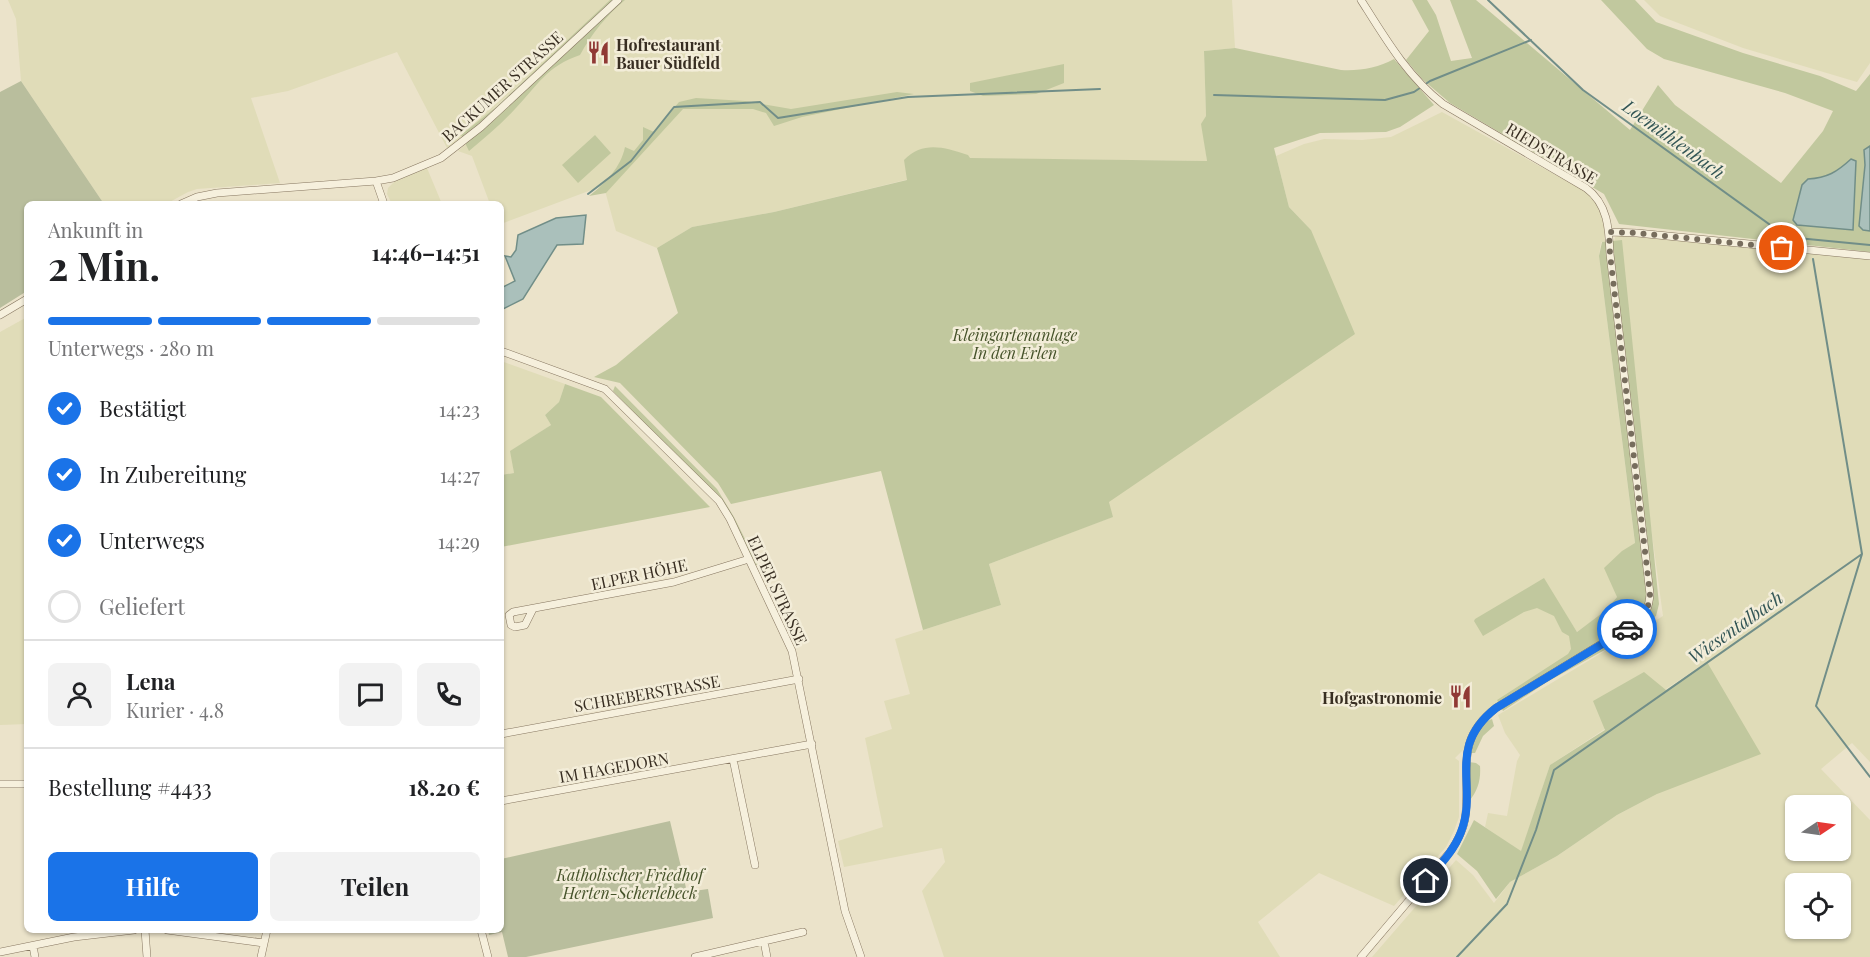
<!DOCTYPE html>
<html lang="de">
<head>
<meta charset="utf-8">
<style>
  body { margin:0; font-family:"Playfair Display",serif; background:#f2f2f2; color:#202124; height:100vh; display:flex; flex-direction:column; font-size:22px; white-space:nowrap }
  * { box-sizing:border-box; margin:0 }
  p { font-size:20px; color:#757577 }
  .icon { flex:none; width:33px; height:33px; fill:none; stroke:currentColor; stroke-width:2; stroke-linecap:round; stroke-linejoin:round }
  .map { position:relative; flex:1; overflow:hidden }
  .panel { position:absolute; left:24px; top:201px; width:480px; height:732px; display:flex; flex-direction:column; background:#fff; border-radius:9px; box-shadow:0 2px 4px #0004 }
  .panel>* { flex:none }
  .needle { width:39px; rotate:77deg }
  .controls { position:absolute; left:1785px; top:795px; display:grid; gap:12px }
  .controls a { display:grid; place-items:center; width:66px; height:66px; border-radius:9px; background:#fff; box-shadow:0 2px 4px #0004; font-size:30px }
  .pin { position:absolute; display:grid; place-items:center; width:51px; height:51px; color:#fff; margin:-26px; border:3px solid #fff; border-radius:50%; box-shadow:0 2px 6px #0007 }
  .courier { position:absolute; display:grid; place-items:center; width:60px; height:60px; margin:-30px; border:4px solid #1a73e8; border-radius:50%; background:#fff; color:#222; box-shadow:0 2px 8px #0007 }
  .headline em { font-style:normal; font-weight:700 }
  .headline div { display:flex; flex-direction:column-reverse }
  .headline { display:flex; align-items:center; justify-content:space-between; height:102px; padding:0 24px }
  h1 { font-size:39px; font-weight:700; line-height:45px }
  .bar { display:grid; grid-template-columns:repeat(4,1fr); gap:9px 6px; align-content:center; height:72px; padding:0 24px }
  .bar i { height:8px; border-radius:4px; background:#e0e0e0 }
  .bar .active { background:#1a73e8 }
  .bar p { grid-column:span 4 }
  .line { display:flex; align-items:center; gap:15px; padding:0 24px; border-top:2px solid #e0e0e0 }
  .line div { flex:1 }
  .round { display:grid; place-items:center; flex:none; width:63px; height:63px; border-radius:9px; background:#f2f2f2 }
  ol { padding:0 24px; list-style:none }
  li { display:flex; align-items:center; gap:18px; height:66px }
  li p { margin-inline-start:auto }
  li .icon { padding:6px; border-radius:50%; background:#1a73e8; color:#fff; stroke-width:4 }
  li:last-child { color:#757577 }
  li i { width:33px; height:33px; border:3px solid #e0e0e0; border-radius:50% }
  .button { display:flex; gap:12px; margin-top:auto; padding:12px 24px }
  .button a { flex:1; height:69px; border-radius:9px; background:#1a73e8; color:#fff; font-size:24px; font-weight:700; line-height:69px; text-align:center }
  .button a+a { background:#f2f2f2; color:#202124 }
  .map>svg:first-child { display:block }
</style>
</head>
<body>
<div class="map">
<svg width="1870" height="957" viewBox="0 0 1870 957">
  <rect width="100%" height="100%" fill="#ebe3ca"/>
  <path fill="#e0dcb8" fill-rule="evenodd" d="M8,0h604l-164,150 -51,-98 -109,39 -37,7 29,85 -83,6 -9,3 -22,12h-62l-83,-123 -5,-62z
    M622,0h610l3,48 -31,3 2,65 -4,8 5,37 -264,-3 -13,16 -156,38 -82,15 -35,21 -41,-17 -12,-44 -2,-1 -101,38v-20h-11l-18,-48 -14,-5 77,-67z
    M1644,0h226v63l-13,19 -114,-34 -83,-32z
    M1442,112l148,82 9,12 5,16 1,20h-4l-2,14 36,288 -13,8 -7,38 2,7 -11,13 -29,22 -28,-44 32,64 -95,59 -7,8 -10,16 -5,14 -9,9 4,3v56l-5,14 -8,16 -52,59 -75,-33 -61,49 22,35h-336l-22,-66 23,-29 -3,-14 -98,19 -6,-26 45,-14 -18,-89 27,-9 -8,-28 26,-7 -15,-55 106,-34 -12,-41 123,-47 -3,-15 202,-272 -22,-23 -13,-51 28,-12 20,-5 38,1 29,-3z
    M427,168l15,36h-50l-5,-10 1,-6 8,-8z
    M1624,235l246,23v504l-18,-19 -31,26 49,51v137h-498l84,-97 17,15 21,28 16,-21 47,-26 60,-41 40,-21 50,-132 -157,103 -29,87 -36,-25 3,-14 19,3 10,-55 3,-6 -15,-22 -7,-18 165,-99 -50,-369 2,-10zM1796,806h44v44h-44zM1796,884h44v44h-44z
    M27,317v407l-27,1v-393z
    M501,361l64,23 -6,18 -14,13 6,10 -40,26 3,22 -13,2z"/>
  <path fill="#c1c89e" d="M610,0h15c-19,16 -33,33 -45,55 -33,11 -42,30 -65,54 -14,15 -29,28 -46,42l-8,-16 35,-28z
    M1412,0h15l9,15 15,46 21,-3 -22,-58h26l154,130 28,-45 17,20 106,78 42,-52 10,-20 -48,-18 -121,-34 -17,-10 -46,-49h34l21,22 87,31 77,23 36,15 14,-17v178l-251,-28 -15,-30 -154,-91 -28,-24 -16,-19 23,-29z
    M1235,48l106,22c19,1 37,-2 53,-11l40,46 -34,22 -14,5 -66,1 -46,15 15,59 22,23 44,104 -246,168 4,15 -124,47 12,41 -78,25 -42,-159 -150,33 -13,-21 -98,-100 -26,-6 22,-12 62,-52 -21,-65 35,-21 82,-15 133,-32 -3,-20c19,-19 39,-13 64,-5l2,3 237,3 -6,-37 5,-8 -2,-65z
    M1064,64v19l-28,11 -53,2 -13,-5v-8z
    M897,92l17,2 -112,23 -28,9 -8,-13 -13,-4h-70l-77,84 -17,3c16,-12 32,-29 36,-49l9,4 9,-11v-13l11,5 25,-30 17,-4 49,3 46,8z
    M595,135l16,18 -33,30 -16,-18z
    M1622,240l37,364 -3,12 -46,31 -63,35 -44,29 -6,-11 71,-46 3,-5 -2,-13 -7,-4 -8,-16 -17,-8 -13,4 -41,24 -9,-15 1,-2 69,-41 33,54 29,-22 11,-13 -13,-29 18,-17 13,-8 -36,-287 3,-14z
    M565,384l36,13 109,110 -209,40v-72l13,-2 -4,-22 41,-26 -6,-10 14,-13z
    M615,386l102,103 17,28 24,48h-3l-28,-57 -114,-117z
    M1707,662l54,92 -104,40 -40,21 -60,41 -47,26 -14,17 -19,-28 -20,-17 17,-34 47,31 29,-86 55,-35 -12,-29 51,-29 22,18z
    M1492,719l2,7 -11,10 -8,17h-5c4,-13 9,-29 22,-34z
    M1469,762l7,1 4,3c1,13 -2,25 -11,35z"/>
  <path fill="#b9be9d" d="M21,81l83,123h-77v87l-27,17v-216z
    M670,821l17,71 21,-3 5,29 -187,39h-18l-6,-25 -13,3 -1,-5h13v-71z"/>
  <path fill="#aac0bb" stroke="#718e88" stroke-width="1.5" d="M1870,146v85l-7,-1 -4,-4 6,-61 -1,-15z
    M1851,159l5,2 -3,69 -56,-5 -4,-5 9,-35 6,-6c19,-1 29,-7 43,-20z
    M586,215l-3,29 -26,1 -34,54 -22,11v-22l14,-7 -10,-25 6,1 5,-7 2,-15 38,-17z"/>
  <g fill="none" stroke-linecap="round" stroke-linejoin="round">
    <path stroke="#718e88" stroke-width="2" d="M1488,0l95,90 204,147 83,8
      M1214,95l171,5 29,-8 16,-11 101,-41
      M588,194l43,-33 43,-54 86,-5 18,16 130,-21 192,-8
      M1862,554l-46,152 54,71
      M1457,957l50,-53 29,-74 18,-60 308,-216 -49,-295"/>
    <defs>
      <path id="street" d="M1361,0c24,38 46,76 82,104l143,84c22,16 23,41 24,66l40,340c-1,13 -4,21 -14,29l-140,85c-44,34 -24,66 -31,111 -2,12 -8,23 -15,33l-89,105
        M376,181l8,23
        M181,204l16,-7 20,-4 159,-12 17,-3 48,-20 40,-31 137,-127
        M1609,232l28,1 233,23
        M0,315l27,-16
        M501,351l104,38 114,112 11,18 62,132 53,260 16,46
        M533,609l-8,16 -10,2 -4,-2 -2,-10 4,-3 161,-30 75,-23
        M501,734l298,-55
        M733,759l22,106
        M0,784h27
        M501,801l311,-57
        M145,930l2,27
        M167,930l97,13
        M481,930l7,27
        M764,941l39,-9
        M33,946l2,11
        M0,952l74,-15 60,-7
        M261,957l6,-27
        M695,957l69,-16 3,16"/>
    </defs>
    <use href="#street" stroke="#867660" stroke-width="8"/>
    <use href="#street" stroke="#f6f0dd" stroke-width="7"/>
  </g>
  <g fill="none" stroke-linecap="round" stroke-linejoin="round">
    <path stroke="#776d5d" stroke-width="6" stroke-dasharray="0 10.8" d="M1627,629c14,-9 22,-17 23,-35l-40,-340 -1,-22 28,1 145,15"/>
    <path stroke="#1a73e8" stroke-width="8" d="M1426,881c13,-15 28,-30 35,-49 18,-46 -16,-84 35,-124l131,-79"/>
  </g>
  <defs>
    <symbol id="restaurant-bare" viewBox="-9 -9 18 18"><path d="M-5-6h1v4h1v-4h1v4h1v-4h1v5L-1.5 .5V6h-2V.5L-5-1ZM5-6V6H3V1.5H1.5Q1.5-4 5-6Z" fill="#903935" stroke="#f3edd9" stroke-width="2.5" paint-order="stroke"/></symbol>
  </defs>
  <g fill-rule="evenodd">
    <use href="#restaurant-bare" x="582" y="36" width="33" height="33"/>
    <use href="#restaurant-bare" x="1444" y="680" width="33" height="33"/>
  </g>
  <g text-anchor="middle" dominant-baseline="central" stroke-width="5" stroke-linejoin="round" paint-order="stroke">
    <g font-size="16" font-weight="bold" fill="#382e22" stroke="#f3edd9" text-anchor="start">
      <text x="616" y="44">Hofrestaurant<tspan x="616" dy="18">Bauer Südfeld</tspan></text>
      <text x="1442" y="697" text-anchor="end">Hofgastronomie</text>
    </g>
    <g font-size="16" fill="#382e22" stroke="#f3edd9">
      <text transform="translate(502 86) rotate(-42)">BACKUMER STRASSE</text>
      <text transform="translate(1552 153) rotate(31)">RIEDSTRASSE</text>
      <text transform="translate(639 574) rotate(-12)">ELPER HÖHE</text>
      <text transform="translate(778 590) rotate(65)">ELPER STRASSE</text>
      <text transform="translate(647 693) rotate(-10)">SCHREBERSTRASSE</text>
      <text transform="translate(614 767) rotate(-10)">IM HAGEDORN</text>
    </g>
    <g font-size="16" font-style="italic" fill="#46532a" stroke="#f3edd9">
      <text x="1015" y="334">Kleingartenanlage<tspan x="1015" dy="18">In den Erlen</tspan></text>
      <text x="630" y="874">Katholischer Friedhof<tspan x="630" dy="18">Herten-Scherlebeck</tspan></text>
    </g>
    <g font-size="18" font-style="italic" fill="#335656" stroke="#f3edd9">
      <text transform="translate(1674 139) rotate(36)">Loemühlenbach</text>
      <text transform="translate(1735 627) rotate(-35)">Wiesentalbach</text>
    </g>
  </g>
</svg>
<div class="controls">
<a><svg class="needle" viewBox="-14 -14 28 28"><path d="M0-13l5 13h-10z" fill="#e53935"/><path d="M0 13l5-13h-10z" fill="#757577"/></svg></a>
<a><svg class="icon" aria-label="locate" viewBox="0 0 24 24"><circle cx="12" cy="12" r="6"/><path d="M12 2v4M12 18v4M2 12h4M18 12h4"/></svg></a>
</div>
<div class="pin" style="left:1782px;top:248px;background:#ea580c"><svg class="icon" aria-label="bag" viewBox="0 0 24 24"><path d="M5 8h14l-1 12H6zM9 8a3 3 0 0 1 6 0"/></svg></div>
<div class="pin" style="left:1426px;top:881px;background:#1f2937"><svg class="icon" aria-label="home" viewBox="0 0 24 24"><path d="M3 11l9-7 9 7M6 9v11h12V9"/></svg></div>
<div class="courier" style="left:1627px;top:629px"><svg class="icon" aria-label="car" viewBox="0 0 24 24"><path d="M5 17H2v-5l4-1 3-4h7l3 4 3 1v5h-3M9 17h6M6 11h13"/><circle cx="7" cy="17" r="2"/><circle cx="17" cy="17" r="2"/></svg></div>
<section class="panel">
<div class="headline"><div><h1>2 Min.</h1><p>Ankunft in</p></div><em>14:46–14:51</em></div>
<div class="bar"><i class="active"></i><i class="active"></i><i class="active"></i><i></i><p>Unterwegs · 280 m</p></div>
<ol>
<li><svg class="icon" aria-label="check" viewBox="0 0 24 24"><path d="M5 12l5 5 9-10"/></svg>Bestätigt<p>14:23</p></li>
<li><svg class="icon" aria-label="check" viewBox="0 0 24 24"><path d="M5 12l5 5 9-10"/></svg>In Zubereitung<p>14:27</p></li>
<li><svg class="icon" aria-label="check" viewBox="0 0 24 24"><path d="M5 12l5 5 9-10"/></svg>Unterwegs<p>14:29</p></li>
<li><i></i>Geliefert</li>
</ol>
<div class="line" style="height:108px"><a class="round"><svg class="icon" aria-label="person" viewBox="0 0 24 24"><circle cx="12" cy="8" r="4"/><path d="M4 21q1-7 8-7t8 7"/></svg></a><div><b>Lena</b><p>Kurier · 4.8</p></div><a class="round"><svg class="icon" aria-label="chat" viewBox="0 0 24 24"><path d="M4 5h16v11H9l-5 4z"/></svg></a><a class="round"><svg class="icon" aria-label="phone" viewBox="0 0 24 24"><path d="M5 4h4l2 5-3 2q2 4 5 5l2-3 5 2v4C11 20 4 13 5 4z"/></svg></a></div>
<div class="line" style="height:78px"><div>Bestellung #4433</div><b>18.20 €</b></div>
<div class="button"><a>Hilfe</a><a>Teilen</a></div>
</section>
</div>
</body>
</html>
